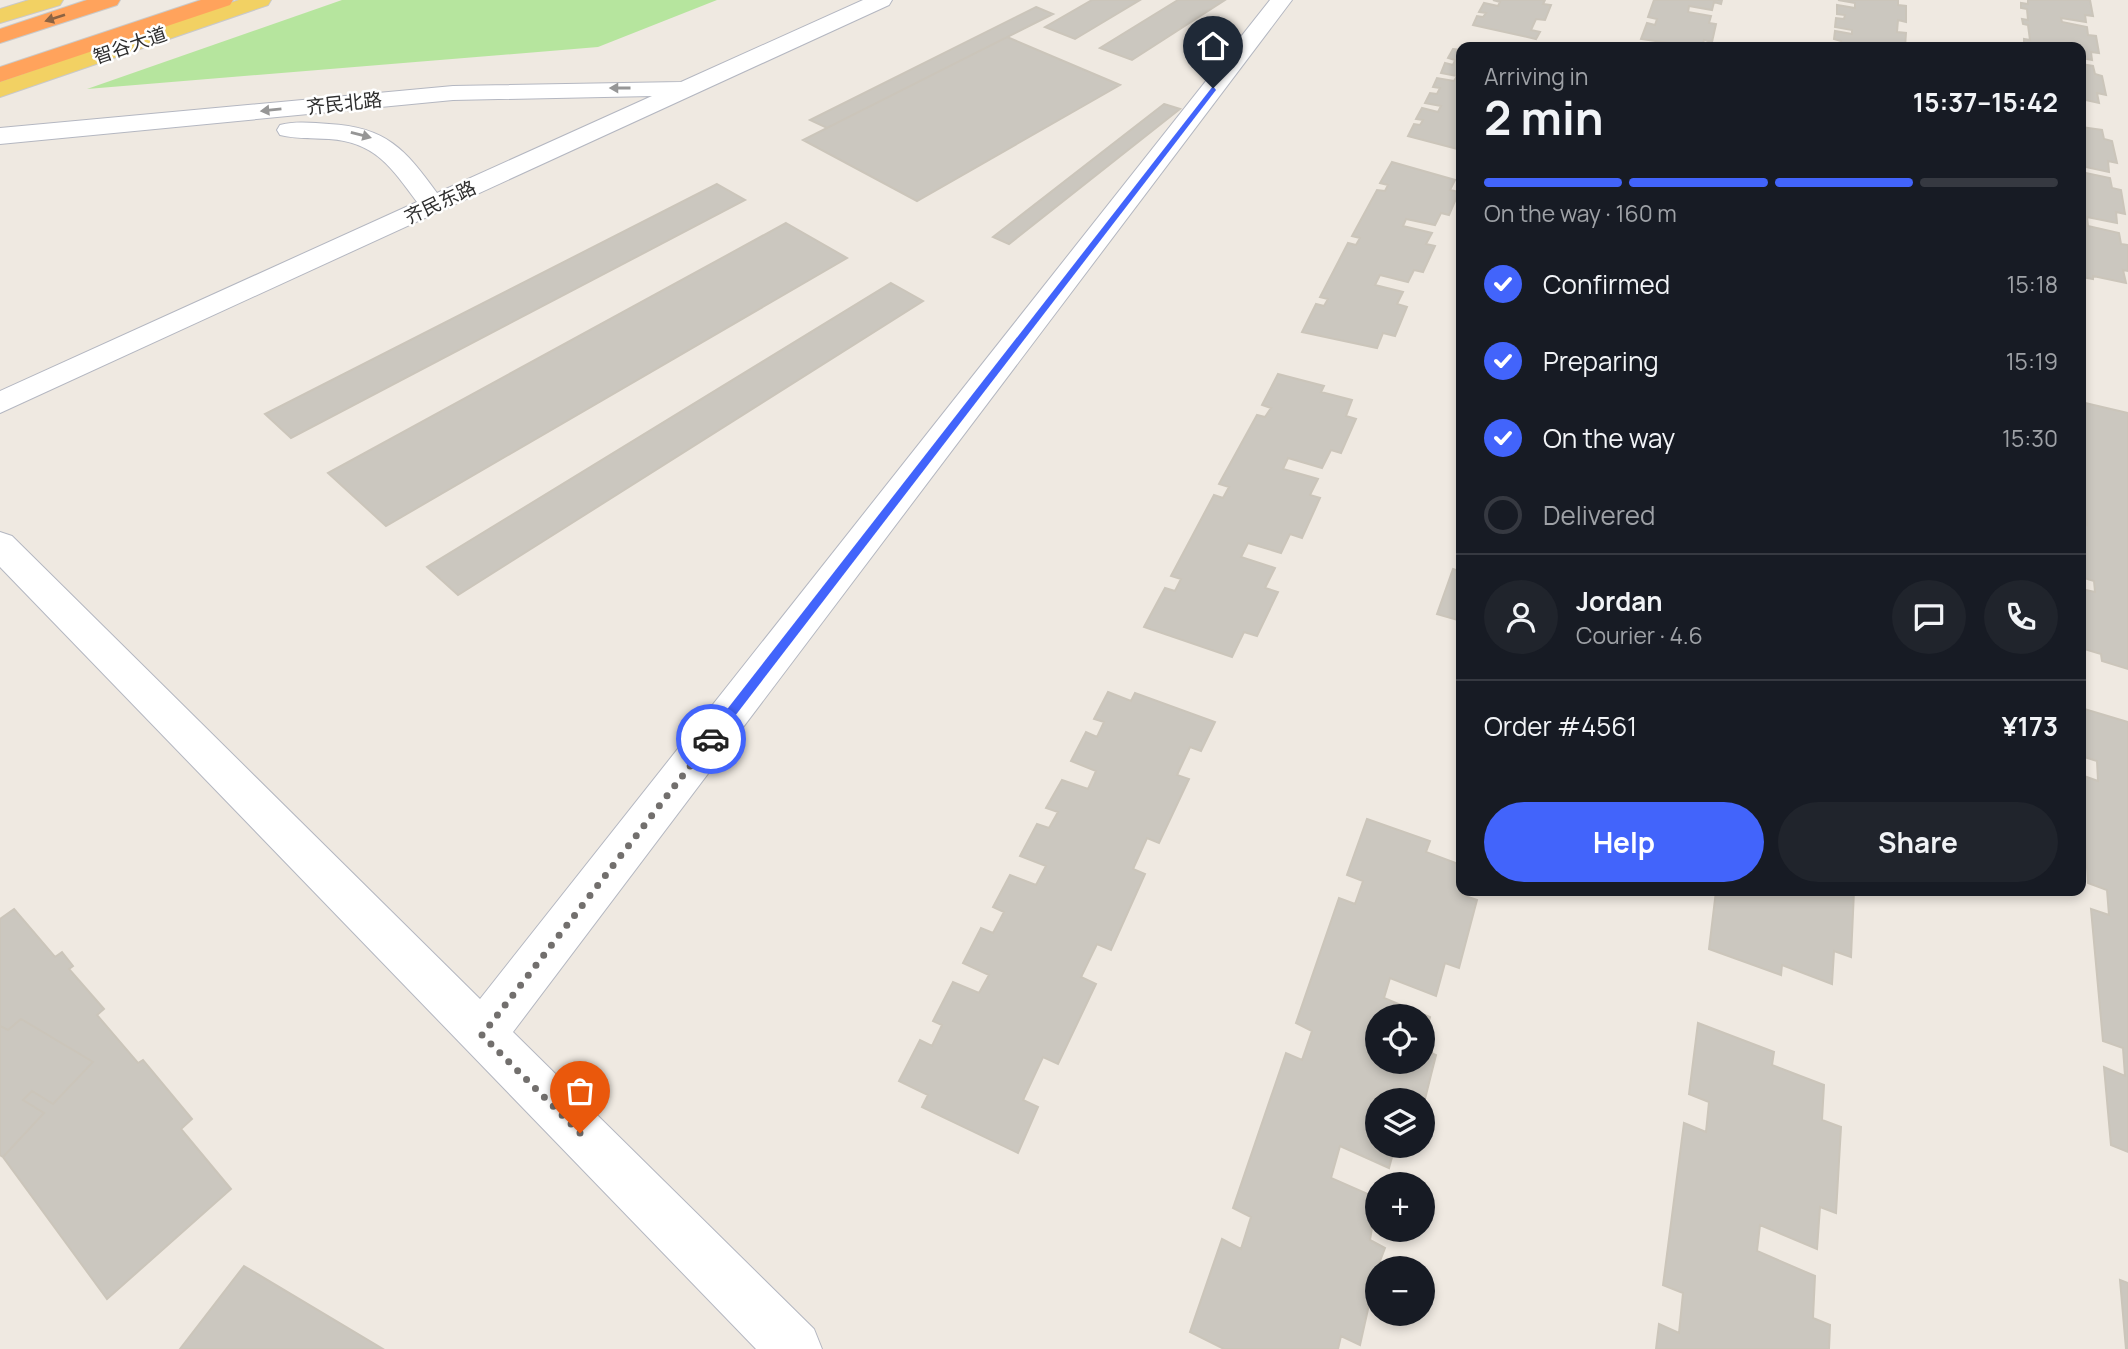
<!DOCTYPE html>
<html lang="en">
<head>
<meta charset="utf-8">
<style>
  body { margin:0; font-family:Manrope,"Noto Sans SC",sans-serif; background:#20242c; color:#f1f3f6; height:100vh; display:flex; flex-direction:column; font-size:26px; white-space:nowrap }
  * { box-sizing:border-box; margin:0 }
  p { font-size:23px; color:#9ea1a6 }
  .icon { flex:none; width:38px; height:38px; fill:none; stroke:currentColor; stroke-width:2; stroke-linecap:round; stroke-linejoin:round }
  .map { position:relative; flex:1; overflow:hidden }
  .drawer { position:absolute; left:1456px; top:42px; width:630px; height:854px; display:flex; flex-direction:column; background:#171b24; border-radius:14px; box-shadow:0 4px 10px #0003 }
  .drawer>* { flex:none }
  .buttons { position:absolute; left:1365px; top:1004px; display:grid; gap:14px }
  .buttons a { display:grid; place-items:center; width:70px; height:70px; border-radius:50%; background:#171b24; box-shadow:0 4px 10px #0003; font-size:35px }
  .pin { position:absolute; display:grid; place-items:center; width:60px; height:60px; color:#fff; margin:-72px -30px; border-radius:50% 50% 50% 0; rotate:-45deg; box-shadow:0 0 7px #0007 }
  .pin .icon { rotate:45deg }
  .courier { position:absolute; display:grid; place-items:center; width:70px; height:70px; margin:-35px; border:5px solid #4264fb; border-radius:50%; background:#fff; color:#222; box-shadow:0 2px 9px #0007 }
  .summary em { font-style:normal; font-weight:700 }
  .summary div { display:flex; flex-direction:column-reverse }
  .summary { display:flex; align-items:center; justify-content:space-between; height:119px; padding:0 28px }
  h1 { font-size:46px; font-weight:700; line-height:52px }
  .bar { display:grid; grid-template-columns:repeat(4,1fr); gap:10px 7px; align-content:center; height:84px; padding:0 28px }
  .bar i { height:9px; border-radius:5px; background:#363941 }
  .bar .selected { background:#4264fb }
  .bar p { grid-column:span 4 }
  .line { display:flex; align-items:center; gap:18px; padding:0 28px; border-top:2px solid #363941 }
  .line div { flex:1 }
  .round { display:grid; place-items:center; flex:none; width:74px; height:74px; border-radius:37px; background:#20242c }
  ol { padding:0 28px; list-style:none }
  li { display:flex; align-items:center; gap:21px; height:77px }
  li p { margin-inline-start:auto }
  li .icon { padding:7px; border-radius:50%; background:#4264fb; color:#fff; stroke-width:4 }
  li:last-child { color:#9ea1a6 }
  li i { width:38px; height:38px; border:4px solid #363941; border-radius:50% }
  .cta { display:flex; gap:14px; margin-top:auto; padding:14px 28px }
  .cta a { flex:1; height:80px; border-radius:42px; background:#4264fb; color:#fff; font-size:28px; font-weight:700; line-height:80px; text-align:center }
  .cta a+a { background:#20242c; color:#f1f3f6 }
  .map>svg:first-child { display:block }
</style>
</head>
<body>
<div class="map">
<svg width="2128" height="1349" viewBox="0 0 2128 1349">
  <rect width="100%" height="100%" fill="#efe9e1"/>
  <path fill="#b6e59e" d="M342,0h375l-119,47 -511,42z"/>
  <path fill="#cbc7bf" stroke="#cbc5ba" stroke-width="2" d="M1092,0h48l-65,39 -30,-12z
    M1178,0h47l-93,60 -32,-12z
    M1493,0h52l-2,4 8,1 -6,15 -9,-1 -5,11 9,2 -4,7 -63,-14 4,-9 6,1 3,-4 -7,-1 5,-9 14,3 2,-4z
    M1654,0h68l-1,4 -7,-2 -2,8 -23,-4 -1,6 23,4 -2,7 7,1 -4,18 -8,-2 -2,7h-5l-56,-8 6,-16 8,2 2,-6 -9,-2z
    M1838,0h60v5l8,1v16l-8,-2 -1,12 9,1 -1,14h-72v-2l7,1 1,-5 -7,-2 1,-8 17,3v-4l-17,-3 1,-9 8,1 1,-4 -8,-1v-9l18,3v-5z
    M2028,0h62l3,16 -8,-1 1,7 -25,-4 1,4 25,5 1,8 8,1 3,17 -8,-1 1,8 -11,-2v-11h-53l-4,-3v-5l6,1 -2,-15 -5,-1 -1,-5 6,1 -1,-11 -6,-1v-5l7,1z
    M1036,7l17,7 -226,114 -17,-8z
    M1007,37l113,48 -203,116 -114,-61z
    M1453,49l8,1v100l-53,-14 6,-12 6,1 3,-5 -7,-1 6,-11 16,4 3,-6 -16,-3 5,-10 7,1 3,-6 -7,-1 4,-9 17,3 3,-5 -16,-3 4,-10 8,2 2,-5 -7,-2z
    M2081,64l12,2 2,8 7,2 4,19 -9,-2 2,10 -18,-4z
    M1164,104l16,5 -171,135 -16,-7z
    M2081,127l21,3 2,9 8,2 5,22 -9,-2 1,11 -28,-6z
    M1392,162l63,18 -5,10 9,2 -10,23 -8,-2 -6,12 -29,-6 -3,7 29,7 -6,11 9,2 -12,26 -9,-2 -6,12 -28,-7 -5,10 28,7 -6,12 10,3 -12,29 -12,-3 -6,15 -75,-16 14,-28 8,2 4,-7 -8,-2 28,-54 8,2 4,-7 -8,-2 25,-46 8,1 3,-6 -8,-2z
    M2081,172l29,6 2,10 9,2 4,24 -9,-2 1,11 -30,-6 1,9 31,7 2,11 7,1v26l-5,-1 3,13 -33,-7v3l-12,-2z
    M717,184l28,16 -454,238 -26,-24z
    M786,223l61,35 -461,268 -58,-53z
    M891,283l32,18 -465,294 -31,-28z
    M1278,374l46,12 -3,6 31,8 -6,16 10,3 -15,34 -10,-3 -9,18 -34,-10 -5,11 35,10 -8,16 10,3 -18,40 -12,-4 -9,19 -33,-10 -7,14 34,11 -10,20 13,4 -21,44 -13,-4 -12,25 -88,-30 21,-39 10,3 6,-12 -10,-3 43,-81 9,3 6,-11 -10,-3 38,-69 8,2 6,-9 -9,-3z
    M2081,402l47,11v256l-26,-8 -1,-7 -20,-6v-59l14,3 -1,-11 -13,-4v-54l6,2 -1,-14 -5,-1z
    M1453,569l8,3v49l-24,-7z
    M1108,692l23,9 4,-8 80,29 -14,29 -11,-4 -13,28 12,4 -30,64 -12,-5 -14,31 12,5 -34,76 -14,-6 -16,33 15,7 -38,80 -15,-7 -20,43 15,7 -20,46 -96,-46 6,-12 -29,-14 21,-41 12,6 10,-21 -9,-4 20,-39 26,11 10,-18 -26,-12 18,-35 12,5 11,-21 -11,-5 17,-32 26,10 10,-19 -26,-10 17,-32 12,4 9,-16 -12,-4 16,-28 26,9 8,-18 -25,-10 15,-29 11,5 7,-15 -10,-3z
    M2081,708l47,14v430l-17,-7 -7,-78 21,9 -2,-28 -20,-7 -12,-132 18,6 -2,-25 -19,-7 -7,-108 17,6 -1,-20 -16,-5z
    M1367,819l63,22 -4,11 35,13 1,30 15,5 -18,68 -14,-5 -9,33 -46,-18 -6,20 46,19 -7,27v-27h-46v45h46v-13l13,6 -13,52v-6h-46v45h18l-6,22 -49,-22 -9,32 46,20 -7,42 15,8 -8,21 -17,76 -19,-9 -3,13h-114l-34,-17 32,-93 19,10 10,-32 -18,-9 53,-155 16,7 10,-29 -16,-8 43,-125 16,6 8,-23 -16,-6z
    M1716,891h138l-3,66 -17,-6 -2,33 -50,-19 -1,10 -72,-26z
    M14,909l41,48 7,-5 11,14 -4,3 35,40 -7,6 41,48 5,-3 49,59 -11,10 50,60 -124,110 -104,-142 41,-44 -21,-13 9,-9 21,13 40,-42 -72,-43 -13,11 -8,-4v-107z
    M21,1019l72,43 -40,42 -21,-13 -9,9 21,13 -41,44 -3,-2v-129l8,4z
    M1698,1023l76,29 -2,13 52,20 -2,35 19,7 -5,86 -16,-6 -3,42 -57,-24 -3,26 58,25 -2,42 17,7 -1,24h-173l3,-25 20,9 4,-40 -20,-8 21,-162 22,9 3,-30 -20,-8z
    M244,1266l139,83h-203z
    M2120,1280l8,3v66h-2z"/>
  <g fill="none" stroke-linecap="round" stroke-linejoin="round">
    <defs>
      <path id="minor" d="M863,0h29l-3,5 -889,408v-22l417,-189c-26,-35 -42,-60 -88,-63 -16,-1 -33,0 -49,-4l-3,-5 3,-5c16,-4 33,-2 49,-1 57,3 76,25 108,69l215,-97 -199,4 -453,44v-16l453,-42 228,-4z
        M1270,0h22l-779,1032 301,297 8,20h-66l-756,-782v-35l12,4 468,463z"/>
      <path id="major" d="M29,0h34l-3,5 -60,18v-14z
        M239,0h32l-3,5 -268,92v-15z"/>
      <path id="highway" d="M87,0h33l-3,5 -117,38v-14z
        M201,0h32l-3,5 -230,77v-15z"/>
    </defs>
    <use href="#minor" stroke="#b4b7c1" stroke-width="2"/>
    <use href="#major" stroke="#c9c9c9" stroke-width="2"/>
    <use href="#highway" stroke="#c9c9c9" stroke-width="2"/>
    <use href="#minor" fill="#fff" fill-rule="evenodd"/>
    <use href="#major" fill="#f2d163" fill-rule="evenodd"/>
    <use href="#highway" fill="#ffa35c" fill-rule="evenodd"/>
  </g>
  <defs><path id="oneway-solid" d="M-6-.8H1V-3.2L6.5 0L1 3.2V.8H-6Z" transform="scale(1.75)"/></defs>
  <use fill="#8c6343" href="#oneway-solid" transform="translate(55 18) rotate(162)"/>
  <g fill="#969696">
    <use href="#oneway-solid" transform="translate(620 88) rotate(180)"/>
    <use href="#oneway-solid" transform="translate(271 110) rotate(174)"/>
    <use href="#oneway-solid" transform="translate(361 135) rotate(15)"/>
  </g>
  <path fill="#4264fb" d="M1213,86l3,4 -501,652h-8v-7z"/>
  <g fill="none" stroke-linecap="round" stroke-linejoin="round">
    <path stroke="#726f6d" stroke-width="7" stroke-dasharray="0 12.6" d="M580,1133l-98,-98 229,-296"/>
  </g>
  <g text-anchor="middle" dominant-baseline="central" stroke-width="5" stroke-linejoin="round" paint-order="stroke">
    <g font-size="19" fill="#2e2e2e" stroke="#fff">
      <text transform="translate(130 45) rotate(-19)">智谷大道</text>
      <text transform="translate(344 103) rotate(-6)">齐民北路</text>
      <text transform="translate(440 202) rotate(-25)">齐民东路</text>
    </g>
  </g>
</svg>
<div class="buttons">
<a><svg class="icon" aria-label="locate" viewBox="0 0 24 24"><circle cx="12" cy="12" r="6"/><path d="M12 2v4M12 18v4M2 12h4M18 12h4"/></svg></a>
<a><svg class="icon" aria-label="layers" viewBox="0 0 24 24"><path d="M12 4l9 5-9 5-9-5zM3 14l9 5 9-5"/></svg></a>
<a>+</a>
<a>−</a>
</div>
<div class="pin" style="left:580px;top:1133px;background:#ea580c"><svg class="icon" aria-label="bag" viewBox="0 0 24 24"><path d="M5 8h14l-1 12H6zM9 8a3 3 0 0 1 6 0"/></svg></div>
<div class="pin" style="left:1213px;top:88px;background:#1f2937"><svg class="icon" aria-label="home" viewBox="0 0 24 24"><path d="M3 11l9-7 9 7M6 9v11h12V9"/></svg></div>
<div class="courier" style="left:711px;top:739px"><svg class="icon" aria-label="car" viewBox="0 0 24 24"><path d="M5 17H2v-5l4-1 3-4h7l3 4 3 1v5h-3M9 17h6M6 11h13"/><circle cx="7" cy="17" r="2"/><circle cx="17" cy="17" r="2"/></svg></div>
<section class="drawer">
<div class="summary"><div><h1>2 min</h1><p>Arriving in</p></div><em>15:37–15:42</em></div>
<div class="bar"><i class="selected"></i><i class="selected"></i><i class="selected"></i><i></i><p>On the way · 160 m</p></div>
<ol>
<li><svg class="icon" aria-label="check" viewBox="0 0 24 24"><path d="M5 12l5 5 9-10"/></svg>Confirmed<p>15:18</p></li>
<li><svg class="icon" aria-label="check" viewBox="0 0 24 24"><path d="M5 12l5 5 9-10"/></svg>Preparing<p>15:19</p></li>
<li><svg class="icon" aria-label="check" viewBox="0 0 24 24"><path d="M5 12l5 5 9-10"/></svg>On the way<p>15:30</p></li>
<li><i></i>Delivered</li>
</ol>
<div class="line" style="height:126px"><a class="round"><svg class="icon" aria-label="person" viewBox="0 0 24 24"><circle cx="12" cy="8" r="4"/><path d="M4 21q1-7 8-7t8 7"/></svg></a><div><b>Jordan</b><p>Courier · 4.6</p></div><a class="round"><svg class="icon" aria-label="chat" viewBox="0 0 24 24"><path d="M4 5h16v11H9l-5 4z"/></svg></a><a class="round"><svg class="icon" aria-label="phone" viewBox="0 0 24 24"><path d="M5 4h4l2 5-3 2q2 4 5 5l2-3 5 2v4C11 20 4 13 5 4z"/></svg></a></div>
<div class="line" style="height:91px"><div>Order #4561</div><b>¥173</b></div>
<div class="cta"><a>Help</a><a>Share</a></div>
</section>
</div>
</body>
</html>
